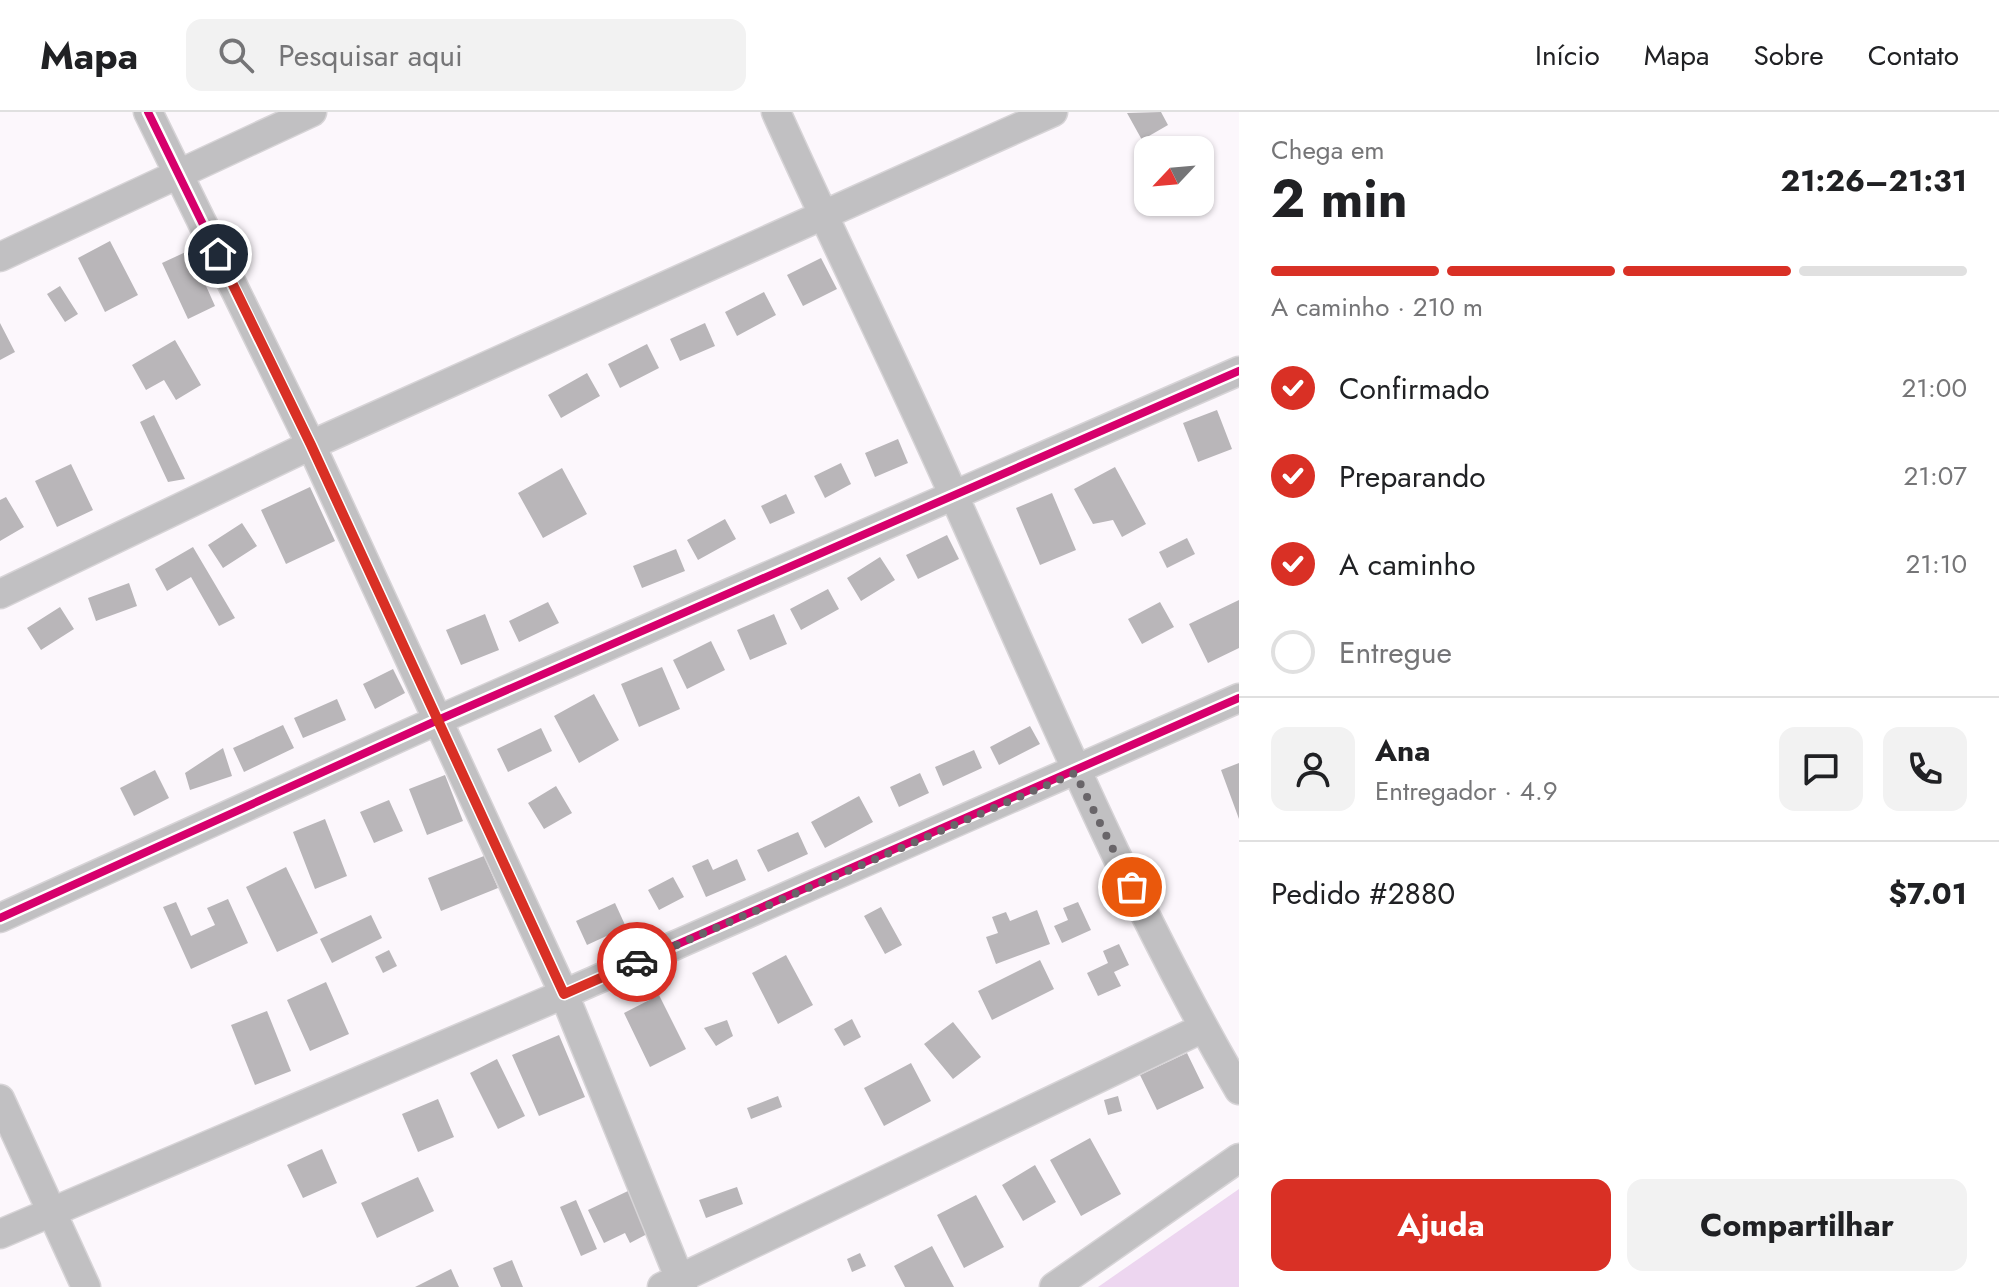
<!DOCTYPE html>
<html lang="pt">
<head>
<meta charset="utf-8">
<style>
  body { margin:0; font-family:Jost,sans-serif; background:#f2f2f2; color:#202124; height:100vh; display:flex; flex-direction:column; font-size:30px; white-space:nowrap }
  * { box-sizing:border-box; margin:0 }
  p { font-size:26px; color:#757577 }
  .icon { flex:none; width:44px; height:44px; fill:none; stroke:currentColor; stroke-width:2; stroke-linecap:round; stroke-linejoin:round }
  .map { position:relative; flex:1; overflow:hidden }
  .side { display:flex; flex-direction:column; background:#fff; width:760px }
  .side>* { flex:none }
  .needle { width:52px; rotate:244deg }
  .controls { position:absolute; left:1134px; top:24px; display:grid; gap:16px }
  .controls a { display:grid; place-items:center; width:80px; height:80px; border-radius:16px; background:#fff; box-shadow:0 2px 6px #0004; font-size:40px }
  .pin { position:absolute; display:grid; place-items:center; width:68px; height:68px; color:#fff; margin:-34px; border:4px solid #fff; border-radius:50%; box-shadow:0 2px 8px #0007 }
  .courier { position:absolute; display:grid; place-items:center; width:80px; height:80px; margin:-40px; border:6px solid #d93025; border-radius:50%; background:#fff; color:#222; box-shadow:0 2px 10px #0007 }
  .overview em { font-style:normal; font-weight:700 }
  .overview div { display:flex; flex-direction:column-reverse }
  .overview { display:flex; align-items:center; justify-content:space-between; height:136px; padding:0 32px }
  h1 { font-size:52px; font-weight:700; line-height:60px }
  .bar { display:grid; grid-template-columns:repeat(4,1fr); gap:12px 8px; align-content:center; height:96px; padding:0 32px }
  .bar i { height:10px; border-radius:6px; background:#e0e0e0 }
  .bar .selected { background:#d93025 }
  .bar p { grid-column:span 4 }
  .line { display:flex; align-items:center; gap:20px; padding:0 32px; border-top:2px solid #e0e0e0 }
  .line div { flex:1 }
  .round { display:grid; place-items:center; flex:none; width:84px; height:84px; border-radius:16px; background:#f2f2f2 }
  ol { padding:0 32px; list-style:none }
  li { display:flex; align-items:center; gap:24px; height:88px }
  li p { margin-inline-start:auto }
  li .icon { padding:8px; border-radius:50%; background:#d93025; color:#fff; stroke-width:4 }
  li:last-child { color:#757577 }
  li i { width:44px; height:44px; border:4px solid #e0e0e0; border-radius:50% }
  .action { display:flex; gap:16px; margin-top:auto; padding:16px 32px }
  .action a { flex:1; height:92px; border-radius:16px; background:#d93025; color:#fff; font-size:32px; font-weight:700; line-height:92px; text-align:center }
  .action a+a { background:#f2f2f2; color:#202124 }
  header { display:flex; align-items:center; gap:48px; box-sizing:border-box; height:112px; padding:0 40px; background:#fff; border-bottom:2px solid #e0e0e0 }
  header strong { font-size:38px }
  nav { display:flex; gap:44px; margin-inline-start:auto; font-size:28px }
  .search { width:560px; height:72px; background:#f2f2f2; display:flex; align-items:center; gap:20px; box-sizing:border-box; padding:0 28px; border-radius:16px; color:#757577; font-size:30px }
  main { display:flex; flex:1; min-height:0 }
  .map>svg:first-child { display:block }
</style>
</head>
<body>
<header>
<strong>Mapa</strong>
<div class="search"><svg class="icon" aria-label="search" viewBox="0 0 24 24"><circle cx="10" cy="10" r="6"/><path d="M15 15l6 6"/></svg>Pesquisar aqui</div>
<nav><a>Início</a><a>Mapa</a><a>Sobre</a><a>Contato</a></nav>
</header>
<main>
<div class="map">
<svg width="1239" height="1175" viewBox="0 0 1239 1175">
  <rect width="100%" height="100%" fill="#fcf7fc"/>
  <path fill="#edd6f0" d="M1239,1077v98h-141z"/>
  <path fill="#b9b6b9" d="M1161,0l7,13 -26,15 -15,-27z
    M110,129l28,54 -33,17 -27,-54z
    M190,138l25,56 -27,13 -26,-56z
    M821,146l16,31 -34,17 -16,-31z
    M60,174l18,28 -13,8 -18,-28z
    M764,180l12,23 -39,21 -12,-24z
    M0,211l15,29 -15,8z
    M705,211l10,23 -35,15 -10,-22z
    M175,228l26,45 -25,15 -12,-20 -18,10 -14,-25z
    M647,232l12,24 -39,20 -12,-24z
    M587,261l13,23 -39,22 -13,-23z
    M1217,298l15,39 -34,13 -15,-39z
    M154,303l31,64 -17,3 -28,-60z
    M898,327l10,24 -33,14 -10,-24z
    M841,351l10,21 -26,14 -11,-22z
    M71,352l22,46 -36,17 -22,-46z
    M1115,355l31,57 -24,13 -9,-17 -20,4 -19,-35z
    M562,356l25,46 -44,24 -25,-45z
    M310,375l25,54 -49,23 -25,-54z
    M1052,381l24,57 -36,15 -24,-57z
    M786,382l9,19 -25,11 -9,-18z
    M6,385l18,30 -24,14v-41z
    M725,407l11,20 -38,21 -11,-20z
    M242,411l15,23 -34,22 -15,-23z
    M947,423l12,24 -41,20 -12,-24z
    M1187,426l8,16 -28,14 -8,-16z
    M193,435l42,71 -16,8 -28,-49 -24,14 -12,-22z
    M676,437l9,22 -43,17 -9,-22z
    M880,445l15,23 -34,21 -14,-23z
    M129,471l8,23 -41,15 -8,-23z
    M828,477l11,20 -38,21 -11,-21z
    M1239,488v48l-31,15 -19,-39z
    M548,490l11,21 -40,19 -10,-21z
    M1160,490l14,25 -32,17 -14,-25z
    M60,495l14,22 -33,21 -14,-22z
    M485,502l14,36 -38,15 -15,-35z
    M774,502l13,30 -37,16 -13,-30z
    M711,529l14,29 -38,19 -14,-29z
    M662,555l18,42 -41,18 -18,-43z
    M393,557l12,24 -30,16 -12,-25z
    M594,582l25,46 -40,23 -25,-47z
    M337,587l9,21 -43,18 -9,-20z
    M283,613l11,23 -50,24 -11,-24z
    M1030,614l10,18 -41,21 -9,-18z
    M541,616l11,23 -44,21 -11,-23z
    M223,636l9,28 -42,14 -5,-17z
    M974,638l8,18 -39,18 -8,-19z
    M1239,651v56l-18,-49z
    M155,658l14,28 -35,18 -14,-28z
    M920,661l9,20 -30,14 -9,-20z
    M445,663l18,46 -36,14 -18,-46z
    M556,674l16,27 -28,16 -16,-26z
    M859,684l14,26 -48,26 -14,-26z
    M389,688l14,31 -29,12 -14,-31z
    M325,707l22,57 -32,13 -22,-57z
    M798,720l10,22 -40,18 -11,-22z
    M484,744l14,32 -57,23 -13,-33z
    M708,747l5,11 24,-11 9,21 -40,17 -14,-31z
    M286,755l32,66 -41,19 -31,-65z
    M673,765l11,20 -25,13 -11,-20z
    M228,787l20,44 -57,26 -28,-62 13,-5 15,34 24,-11 -8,-17z
    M1078,790l13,28 -29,13 -8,-17 14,-6 -5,-12z
    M615,791l11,24 -39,18 -11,-24z
    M881,795l21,38 -17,9 -21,-38z
    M1037,798l13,34 -54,20 -10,-27 12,-4 -6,-16 14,-5 4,9z
    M371,803l11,23 -50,25 -12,-24z
    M1119,832l10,21 -15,7 7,14 -23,10 -11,-23 21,-10 -5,-12z
    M389,838l8,16 -14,7 -8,-16z
    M786,843l27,50 -35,19 -26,-51z
    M1040,848l14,29 -62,31 -14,-29z
    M326,870l23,52 -39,17 -23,-51z
    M659,883l27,54 -36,18 -26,-54z
    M267,899l24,60 -36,14 -24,-60z
    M852,907l9,18 -17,9 -10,-17z
    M727,908l6,16 -17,10 -12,-18z
    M953,910l28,35 -28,22 -29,-35z
    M559,923l26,62 -46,19 -27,-61z
    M1187,941l17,35 -47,22 -17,-35z
    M497,947l28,57 -27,13 -28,-56z
    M911,951l20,38 -47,25 -20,-38z
    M778,984l4,11 -31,12 -4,-11z
    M1118,984l4,15 -14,4 -4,-15z
    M438,987l16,38 -36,15 -16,-38z
    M1090,1026l31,56 -40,22 -31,-56z
    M322,1037l15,34 -34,15 -16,-33z
    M1035,1053l21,37 -33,19 -21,-36z
    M418,1065l16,34 -57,27 -16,-35z
    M737,1075l6,17 -37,14 -7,-18z
    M628,1079l21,42 -19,10 -5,-10 -21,10 -16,-33z
    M976,1083l28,52 -40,21 -27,-53z
    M576,1088l21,49 -16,7 -21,-49z
    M932,1134l22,41h-49l-11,-21z
    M860,1141l6,13 -14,6 -5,-13z
    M512,1148l11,27h-22l-8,-19z
    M451,1157l8,18h-44z"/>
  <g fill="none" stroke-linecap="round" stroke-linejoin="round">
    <defs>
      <path id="street" d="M148,0l163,333 253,549 675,-296
        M776,0c58,129 121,255 178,384 90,200 174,403 285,594
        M0,145l312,-145
        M0,482l311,-149 742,-333
        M0,806l438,-198 801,-349
        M0,987l86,188
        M0,1122l564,-240 119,293
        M662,1175l541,-259
        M1054,1175l185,-129"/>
    </defs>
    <use href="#street" stroke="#d7d4d7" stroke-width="31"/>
    <use href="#street" stroke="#c1c0c2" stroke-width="28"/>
    <defs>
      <path id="cycleway" d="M148,0l163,333 253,549 675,-296
        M0,806l438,-198 801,-349"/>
    </defs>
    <use href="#cycleway" stroke="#fff" stroke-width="13"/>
    <use href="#cycleway" stroke="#d6006c" stroke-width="8"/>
  </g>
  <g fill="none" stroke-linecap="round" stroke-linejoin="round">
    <path stroke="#696569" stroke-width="8" stroke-dasharray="0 14.4" d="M637,850l438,-189 57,114"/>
    <path stroke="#d93025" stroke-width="10" d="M218,142l93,191 253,549 73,-32"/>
  </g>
</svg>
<div class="controls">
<a><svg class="needle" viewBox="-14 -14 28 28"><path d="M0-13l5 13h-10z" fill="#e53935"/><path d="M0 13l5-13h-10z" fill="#757577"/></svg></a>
</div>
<div class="pin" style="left:1132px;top:775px;background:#ea580c"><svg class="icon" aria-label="bag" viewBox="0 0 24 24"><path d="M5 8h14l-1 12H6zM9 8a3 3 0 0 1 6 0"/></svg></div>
<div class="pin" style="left:218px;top:142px;background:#1f2937"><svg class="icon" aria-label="home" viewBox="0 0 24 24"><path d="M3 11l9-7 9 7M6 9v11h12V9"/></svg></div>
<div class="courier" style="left:637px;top:850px"><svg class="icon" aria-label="car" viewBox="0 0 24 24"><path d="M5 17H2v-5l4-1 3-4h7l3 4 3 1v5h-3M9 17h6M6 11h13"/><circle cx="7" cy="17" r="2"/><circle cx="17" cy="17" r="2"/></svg></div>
</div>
<section class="side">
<div class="overview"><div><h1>2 min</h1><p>Chega em</p></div><em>21:26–21:31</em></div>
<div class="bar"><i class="selected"></i><i class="selected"></i><i class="selected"></i><i></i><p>A caminho · 210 m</p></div>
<ol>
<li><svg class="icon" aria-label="check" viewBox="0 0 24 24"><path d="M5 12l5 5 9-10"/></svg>Confirmado<p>21:00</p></li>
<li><svg class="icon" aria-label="check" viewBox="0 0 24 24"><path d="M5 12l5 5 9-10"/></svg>Preparando<p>21:07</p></li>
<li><svg class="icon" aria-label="check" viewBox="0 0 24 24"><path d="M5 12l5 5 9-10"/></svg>A caminho<p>21:10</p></li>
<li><i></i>Entregue</li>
</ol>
<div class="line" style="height:144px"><a class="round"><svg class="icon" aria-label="person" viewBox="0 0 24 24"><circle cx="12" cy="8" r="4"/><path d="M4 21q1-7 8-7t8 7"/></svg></a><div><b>Ana</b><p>Entregador · 4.9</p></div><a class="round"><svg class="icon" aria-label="chat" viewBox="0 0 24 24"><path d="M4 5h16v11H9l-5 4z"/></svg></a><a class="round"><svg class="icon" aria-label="phone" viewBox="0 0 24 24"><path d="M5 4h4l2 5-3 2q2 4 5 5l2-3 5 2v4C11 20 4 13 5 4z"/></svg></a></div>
<div class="line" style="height:104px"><div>Pedido #2880</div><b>$7.01</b></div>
<div class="action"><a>Ajuda</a><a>Compartilhar</a></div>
</section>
</main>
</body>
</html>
